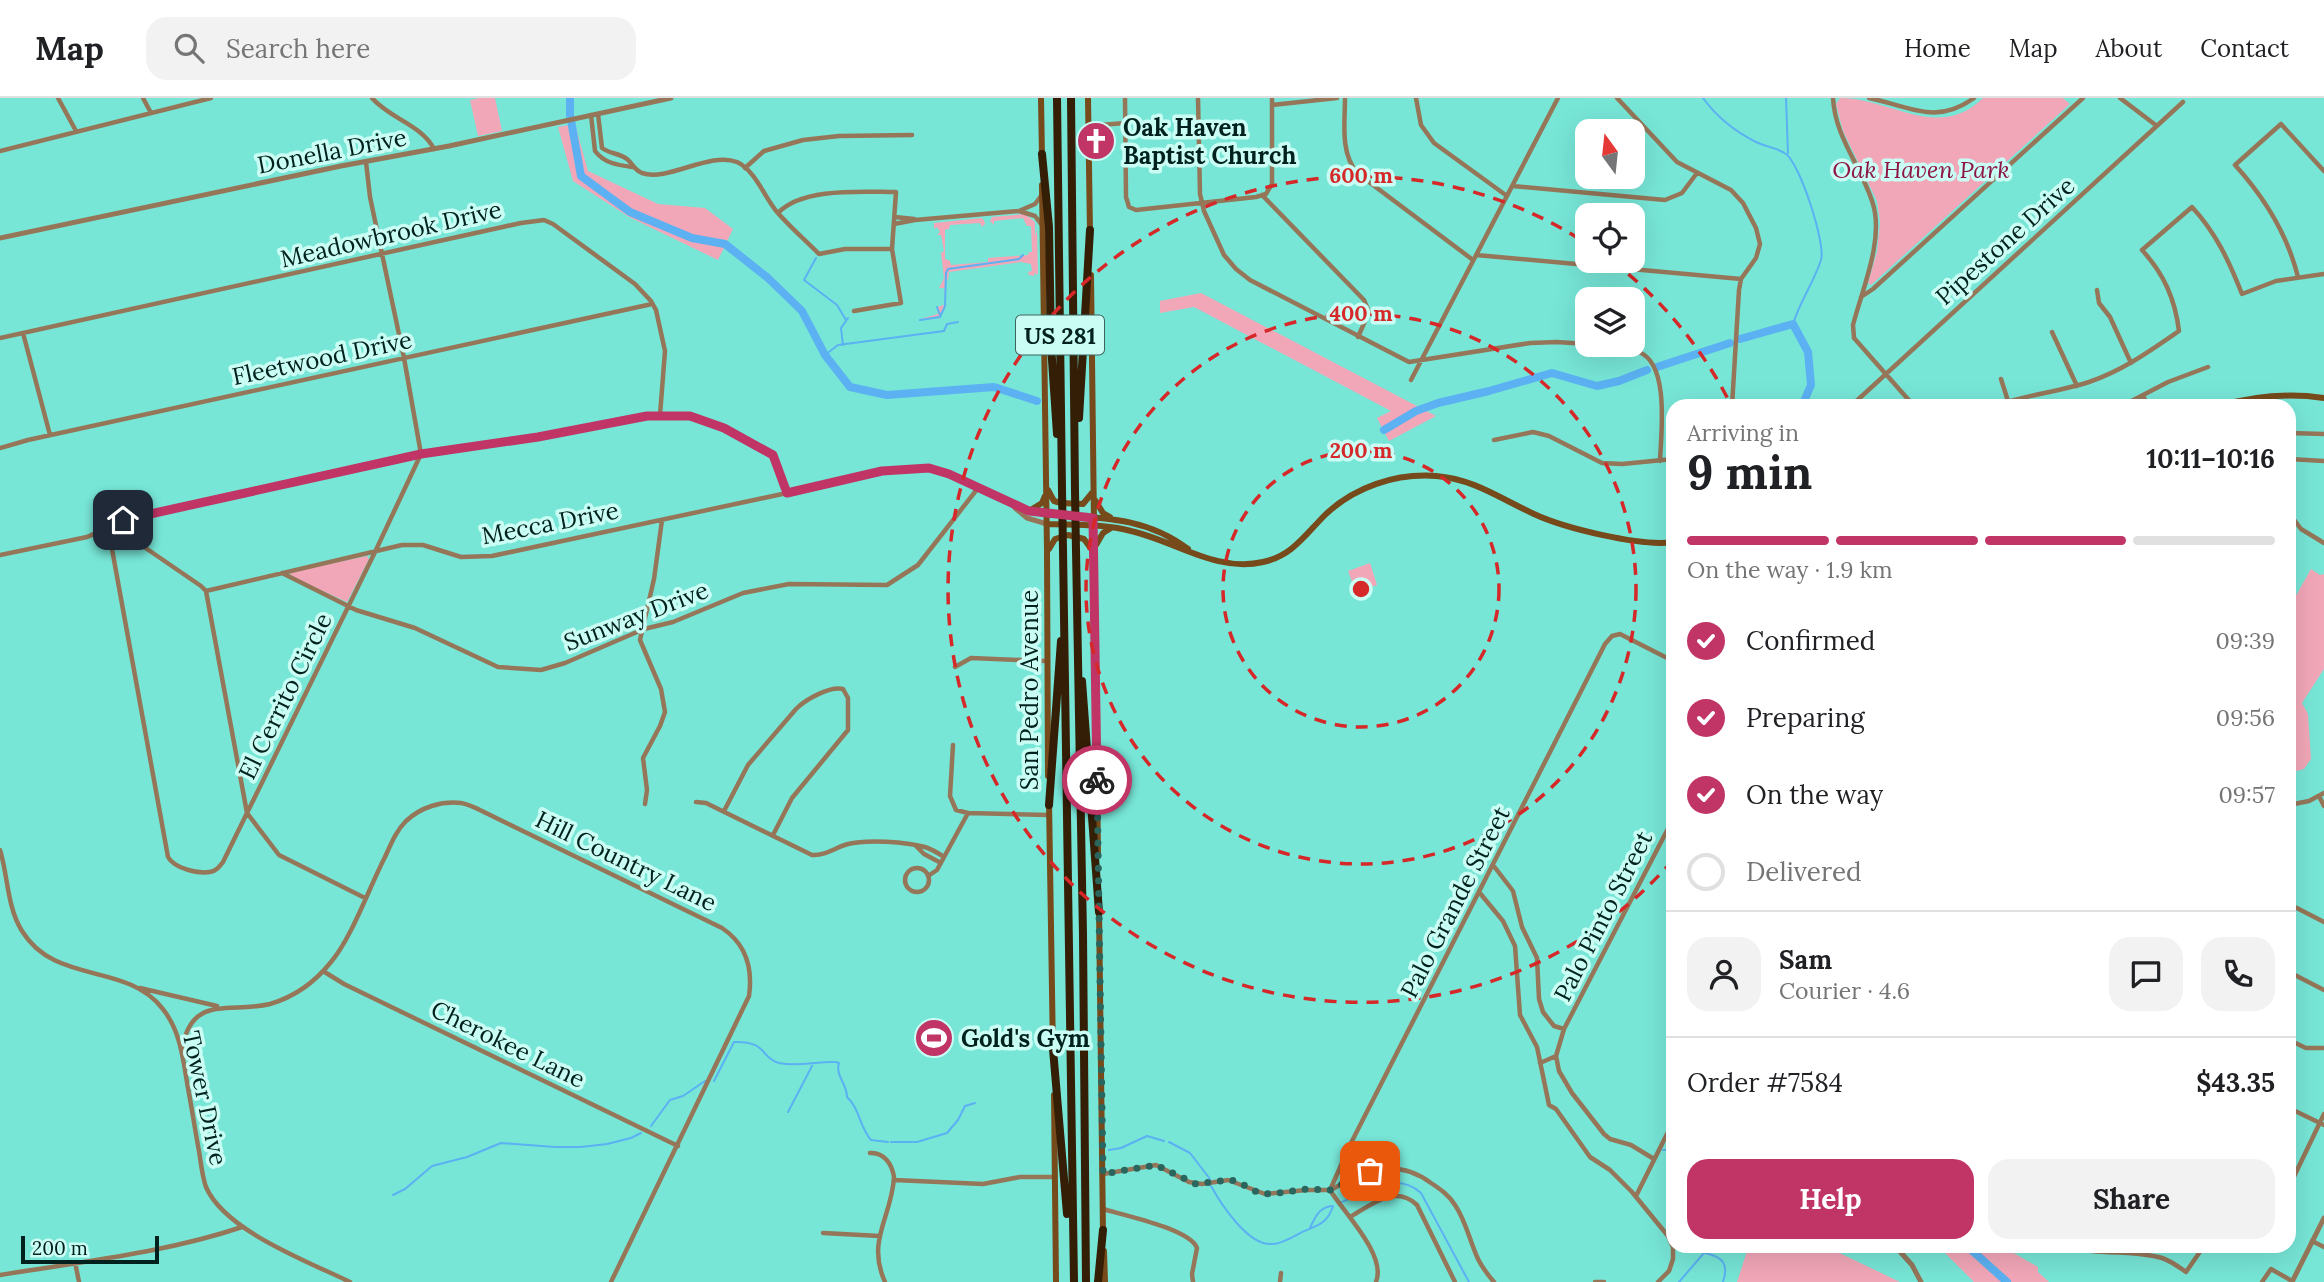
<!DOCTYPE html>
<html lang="en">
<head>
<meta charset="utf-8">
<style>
  body { margin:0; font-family:Lora,serif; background:#f2f2f2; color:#202124; height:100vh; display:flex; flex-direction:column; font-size:26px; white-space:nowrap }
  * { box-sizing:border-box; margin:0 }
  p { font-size:23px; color:#757577 }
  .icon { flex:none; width:38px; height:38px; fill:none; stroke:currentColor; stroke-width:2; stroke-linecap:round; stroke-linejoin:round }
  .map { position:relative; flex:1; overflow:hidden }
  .details { position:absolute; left:1666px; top:301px; width:630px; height:854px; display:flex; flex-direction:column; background:#fff; border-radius:21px; box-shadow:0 7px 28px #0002 }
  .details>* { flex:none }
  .needle { width:46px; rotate:345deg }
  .tools { position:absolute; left:1575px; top:21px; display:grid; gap:14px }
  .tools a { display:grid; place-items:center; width:70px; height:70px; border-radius:14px; background:#fff; box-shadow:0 7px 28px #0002; font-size:35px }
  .scale { position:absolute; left:21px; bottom:18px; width:138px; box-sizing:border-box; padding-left:7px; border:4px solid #00211d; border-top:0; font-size:19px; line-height:24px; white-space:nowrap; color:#00211d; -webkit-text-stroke:5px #cafdf4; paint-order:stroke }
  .pin { position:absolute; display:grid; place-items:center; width:60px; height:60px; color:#fff; margin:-30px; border-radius:14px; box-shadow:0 4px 10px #0006 }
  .courier { position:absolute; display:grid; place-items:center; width:70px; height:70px; margin:-35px; border:5px solid #c03466; border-radius:50%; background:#fff; color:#222; box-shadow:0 2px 9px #0007 }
  .overview em { font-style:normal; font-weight:700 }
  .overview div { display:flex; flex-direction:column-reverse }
  .overview { display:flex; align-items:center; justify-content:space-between; height:119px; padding:0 21px }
  h1 { font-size:46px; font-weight:700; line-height:52px }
  .bar { display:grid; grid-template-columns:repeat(4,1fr); gap:10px 7px; align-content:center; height:84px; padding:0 21px }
  .bar i { height:9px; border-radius:5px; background:#e0e0e0 }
  .bar .current { background:#c03466 }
  .bar p { grid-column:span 4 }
  .line { display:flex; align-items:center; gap:18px; padding:0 21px; border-top:2px solid #e0e0e0 }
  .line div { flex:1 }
  .round { display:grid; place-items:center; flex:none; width:74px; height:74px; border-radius:21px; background:#f2f2f2 }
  ol { padding:0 21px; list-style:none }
  li { display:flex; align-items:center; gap:21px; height:77px }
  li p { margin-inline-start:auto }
  li .icon { padding:7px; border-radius:50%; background:#c03466; color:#fff; stroke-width:4 }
  li:last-child { color:#757577 }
  li i { width:38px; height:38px; border:4px solid #e0e0e0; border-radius:50% }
  .action { display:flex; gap:14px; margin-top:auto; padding:14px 21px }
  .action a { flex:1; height:80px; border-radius:21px; background:#c03466; color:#fff; font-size:28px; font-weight:700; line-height:80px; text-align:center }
  .action a+a { background:#f2f2f2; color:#202124 }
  header { display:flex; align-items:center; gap:42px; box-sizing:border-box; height:98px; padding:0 35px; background:#fff; border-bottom:2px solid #e0e0e0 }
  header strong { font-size:33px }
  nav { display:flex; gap:38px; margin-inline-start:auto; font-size:24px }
  .search { width:490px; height:63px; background:#f2f2f2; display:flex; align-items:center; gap:18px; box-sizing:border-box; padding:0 24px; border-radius:21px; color:#757577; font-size:26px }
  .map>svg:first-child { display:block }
</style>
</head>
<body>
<header>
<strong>Map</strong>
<div class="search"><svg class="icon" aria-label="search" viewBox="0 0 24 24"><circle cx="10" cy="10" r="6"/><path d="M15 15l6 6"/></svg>Search here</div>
<nav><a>Home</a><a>Map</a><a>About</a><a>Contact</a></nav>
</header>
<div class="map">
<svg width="2324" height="1184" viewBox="0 0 2324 1184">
  <rect width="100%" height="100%" fill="#77e6d7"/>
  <path fill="#f2a7b8" d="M479,0h16l7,33 -24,5 -8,-36z
    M1840,0c51,0 98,44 143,0h80l7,6 -199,181 -3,-2 9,-31 3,-30 -3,-21 -34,-70 -7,-27z
    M575,26l13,47 70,33 47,4 28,21 -15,31 -89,-43 -56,-36 -15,-54z
    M1025,116l10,8v14l2,-7 1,45 -2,1 -1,-3 -1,4 -5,-1 -1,-3 4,-1 -1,-7 -10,-2 -72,10 -1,9 -3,-7 -1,32 -4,10 -20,3 18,-5 -1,-7 7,-2v-17h-5l5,-10 -3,-25 3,-2 -3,-16h-4l3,-3 -3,-5 -3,2v-6l47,-5 3,2 1,4 -3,3 -2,-4 -30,2 -1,4 -4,1v29l5,2 1,4 37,-3v-4l40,-3 1,-3h3l-1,-26h-4l-4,-8 -29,3v4l-4,-4 2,-4z
    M1201,195l235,123 -47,25 -12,-23 14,-7 -197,-104 -34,6v-12z
    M367,458l2,3 -22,43 -57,-26 1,-4z
    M1370,465l7,22 -21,7 -8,-21z
    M2311,471l9,6 4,-1v95l-22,34 6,11 3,45 -7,10 -15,4v-165z
    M1753,1148h72l75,36h-163l10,-31z
    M1938,1148h68l6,6 26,15v5l11,10h-75z"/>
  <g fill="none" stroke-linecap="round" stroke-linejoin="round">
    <path stroke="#5bb1f2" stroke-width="2" d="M1703,0c13,18 33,34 53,44 10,5 22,6 30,12 14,10 40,90 35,106 -7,22 -21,41 -28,64
      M1786,0l2,55
      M816,160l-12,22 33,25 9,15
      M937,209l3,8
      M920,222l20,-3 5,-11 1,-33 2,-4 71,-10 4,-4
      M843,247l-2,-17 7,-10
      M825,257l13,-10 106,-14 3,-7 11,-2
      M714,983l20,-39c34,-1 26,16 45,21 19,4 38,-2 57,-1l3,1c-4,13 8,20 8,34 13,12 12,29 24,43l17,2
      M788,1014l24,-46
      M651,1028l19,-26 13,-4 22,-15
      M891,1044h26l30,-9 11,-13 7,-14 10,-3
      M1169,1044l21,11 20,26
      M1109,1052l12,-2 26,-12 17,5
      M1663,1052h10
      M1211,1088c10,18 37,60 61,58 10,0 21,-7 30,-12 15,-6 26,-9 31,-26
      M393,1097l12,-6 27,-23 35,-9 34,-14 54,4h26l26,-3 24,-6 10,-5
      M1342,1104c26,-11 54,-32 79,-9l48,89
      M1310,1130c5,-11 9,-20 21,-22
      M1705,1155c18,4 24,11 18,29
      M1679,1184l25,-29v-7"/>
    <path stroke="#5bb1f2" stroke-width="8" d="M570,0v17l11,61 49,36 62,26 33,6 43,34 34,33 23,44 25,32 37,8 107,-8 43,14
      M1740,241l53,-15 15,28 3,33 -9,21
      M1657,269l73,-24
      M1384,332l32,-19 22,-8 51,-12 63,-18 45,13 22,-5 28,-11
      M1967,1148l40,36"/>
    <path stroke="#957659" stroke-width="4.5" d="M58,0l18,33
      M143,0l8,15
      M372,0c17,20 50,27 62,51
      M1125,0l1,99 3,10 7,3 120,-13 10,-3 6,-10v-86
      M1198,0l2,96 4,17 20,44 12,14 14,11 159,82 121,-19 27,-1 30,2
      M1345,0c0,25 -5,54 12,75l116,87
      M1416,0l5,27 13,18 73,53
      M1617,0l60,64 54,28 12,13 13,25 4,16 -4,14 -15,21 -2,11 -7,116
      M1833,0c2,40 29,69 40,106 11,36 -11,86 -20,121l1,13 60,68
      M1869,0c40,8 67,28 105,0
      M2120,0l37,28
      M1272,7l65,-7
      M598,16l4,34c8,6 17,5 25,11 6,5 7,11 15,14 26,9 68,-22 95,-11 18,8 28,36 40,50 13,15 28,28 42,42l26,-5h47
      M591,17l4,36c9,12 22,14 37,16
      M1088,28l37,-3
      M0,53l211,-53
      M745,70l19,-17 39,-11 36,-4 73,-1
      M1512,88l153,14 17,-7 15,-20
      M1262,97l102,105 5,12 -11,25
      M1019,113l16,5 6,8
      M778,115c24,-26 85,-21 118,-21l-4,57 9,54 -47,8
      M895,119l19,2
      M894,126l21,-4 104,-9 16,-7 6,-8
      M1476,157l265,24
      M2298,179c-11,-44 -33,-79 -63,-112l46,-41 43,47
      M2097,192l2,13 11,14 21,46
      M1861,199l12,-8 210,-191
      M2052,234l25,54
      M23,235l27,102
      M0,240l521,-115 23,-3 9,4 82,60 16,17 5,9 9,41 -5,64
      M1590,247c15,1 35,1 49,7 31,12 22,82 21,109
      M2001,281l7,22
      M1411,282l147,-282
      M2143,298l5,10
      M1851,308l332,-304
      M1994,308c31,-11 64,-14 95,-24 33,-11 61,-31 90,-51 -4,-32 -15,-57 -37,-81l50,-43c24,26 37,54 50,87l34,-13 48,-7
      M2122,308l46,-24 40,-15
      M2289,335l35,1
      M1494,342l39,-8 16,4 53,27 20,1 51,-5
      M0,350l28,-8 624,-136
      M2289,361l35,2
      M2289,415l12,16 23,14
      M108,429l60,330c6,11 29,17 42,15 6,-1 9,-5 13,-10l152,-310 46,-98 -17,-96 -34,-161 -4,-35
      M0,457l87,-18c17,-7 32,-16 50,-21l284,-62 117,-17 109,-21 43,1 34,11 49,27 14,38 -295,63 -31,1 -38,-12h-21l-196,46 -5,-5 -89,-61
      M282,475l74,37 59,18 83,39 43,3 24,-7 79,-34 29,-7 70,-29 46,-9 98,1 31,-20 60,-77
      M206,493l41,222 32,42 86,43
      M955,569l16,-9 75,3
      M953,647l-3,51 6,14 12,3 81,2
      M2319,698l5,10
      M696,704l10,1 106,52c14,1 24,-8 36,-11 19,-5 58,-2 77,3 6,2 13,6 19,10
      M645,706l2,-14 -4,-32 17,-32 5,-14 -4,-23 -21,-49 14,-61 8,-59
      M2289,707l20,-4 15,-8
      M724,713l24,-46 48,-56c10,-10 34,-23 47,-20l5,9v32l-56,68 -19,37
      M916,748l8,8 17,9
      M0,752c8,26 7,57 22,81 33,54 104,31 140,77 19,23 21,52 26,80 4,21 7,42 11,63 2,12 3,25 7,36 19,44 103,75 144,95
      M1493,767l20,26 9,36 15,31 2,41 4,13 11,14 10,3
      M905 782a12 12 0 1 1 24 0a12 12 0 1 1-24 0Z
      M928,778l9,-6 31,-57
      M1479,794l24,29 12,25 5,69 17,32 12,58 7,4 34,48 20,13 22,22 36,44 5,11v12l-4,12 -11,11
      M2289,806l35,18
      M323,873l21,13 334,162
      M2289,874l35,18
      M140,890l77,18
      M2289,942l17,8h18
      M182,953c8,-58 48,-37 88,-47 24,-7 45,-22 61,-42 21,-25 38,-74 54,-105 6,-13 11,-26 21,-36 15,-14 35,-20 55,-18 8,1 17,6 25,10l236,115c24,16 31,40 27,68l-138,286
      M1540,965l16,-7
      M2289,1010l35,17
      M870,1055c14,-1 22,11 24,24 -2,40 -28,63 -9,105
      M1654,1061l-23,-14 -21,-6 -6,-5 -32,-41 -13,-22 -3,-15 8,-27 109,-210
      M1103,1076l53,-9 33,17 13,2 26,-4 37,14 41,-4h24
      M894,1082l89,4 37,-7h34
      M2289,1089l35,-73
      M1330,1092l20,-45 255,-501 7,-8 8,-2 53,27
      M1330,1092c14,23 57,65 46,92
      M1331,1092c34,-20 65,-33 100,-7 9,6 18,12 24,22 11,16 15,37 23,54 4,8 10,16 16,23
      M1636,1098l37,-74
      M1103,1111c20,6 87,20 94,39l-5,26 1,8
      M1350,1119c21,-12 45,-33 67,-12l38,77
      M823,1135l57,3
      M2312,1143l12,6
      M2067,1148c32,10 65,3 95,12 9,3 17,9 24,14l18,-26
      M75,1164l4,20
      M0,1177c79,-13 165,-22 242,-48
      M1280,1184l1,-9
      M1595,1184h9
      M2262,1184l9,-13 21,12"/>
    <path stroke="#957659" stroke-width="5" d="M0,140l341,-72 108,-20 222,-48
      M787,395c48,-11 112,-35 160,-20 35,11 60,34 100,41
      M1015,410l12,10 20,6
      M1895,1148l17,19 9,17
      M2292,1184l32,-64"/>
    <path stroke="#764a1b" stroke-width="6" d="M1041,0l1,59
      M1088,0l2,135
      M1042,87l5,366 1,225
      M1091,177l7,580
      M2220,308c34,-10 69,-13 104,-8
      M1048,392l6,11 7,2 22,1 9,-11
      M1095,402l8,13 7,4
      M1029,413l13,-8 3,-7
      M1047,416c52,4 98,2 141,35
      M1047,426c28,1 58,0 84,7 44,10 86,42 132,31 29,-6 42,-27 62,-47 29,-28 71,-42 111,-39 38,3 65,23 98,38 30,14 107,33 139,28
      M1096,447l7,-12 8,-5
      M1049,451l6,-10 13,-4 16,4 8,11
      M1049,703l4,252
      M1099,810l4,325
      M1054,997l2,187
      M1104,1153l1,31"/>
    <path stroke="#341e06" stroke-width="8" d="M1057,0l5,392
      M1071,0l4,393
      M1042,56l7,73 2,118 6,89
      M1079,320l11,-188
      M1063,452l11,732
      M1076,452l7,385 3,347
      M1082,583l17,231
      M1049,707l12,-164
      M1053,951l14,165
      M1098,1184l5,-52"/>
    <path stroke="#341e06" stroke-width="8" d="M1062,392l1,60
      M1075,393l1,59"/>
  </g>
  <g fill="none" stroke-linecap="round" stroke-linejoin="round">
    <path stroke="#2a665e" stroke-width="7" stroke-dasharray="0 12.6" d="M1097,682l6,394 53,-9 40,19 32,-4 8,1 23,12 12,1 35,-5 24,1 40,-19"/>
    <path stroke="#c03466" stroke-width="9" d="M123,422l298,-66 117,-17 109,-21h43l34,12 49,27 14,38 95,-22 47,-3 20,6 80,37 64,7 4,262"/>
  </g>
  <g fill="none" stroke="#d62828" stroke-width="3.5" stroke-dasharray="12 9">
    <circle cx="1361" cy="491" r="138"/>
    <circle cx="1361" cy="491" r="275"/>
    <path d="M1673 762A413 413 0 1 1 1586 145M1612 163A413 413 0 0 1 1731 307"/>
  </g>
  <defs>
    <symbol id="church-disc" viewBox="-11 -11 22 22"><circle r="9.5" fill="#c03466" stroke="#cafdf4"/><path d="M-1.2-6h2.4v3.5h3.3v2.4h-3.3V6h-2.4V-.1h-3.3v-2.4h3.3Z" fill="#fff"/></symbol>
    <symbol id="stadium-disc" viewBox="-11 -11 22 22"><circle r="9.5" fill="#c03466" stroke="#cafdf4"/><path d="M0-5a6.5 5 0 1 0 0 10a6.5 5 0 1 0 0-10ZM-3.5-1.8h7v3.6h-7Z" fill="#fff"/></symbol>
  </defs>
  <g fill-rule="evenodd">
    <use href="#church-disc" x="1074" y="21" width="44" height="44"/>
    <use href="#stadium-disc" x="912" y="918" width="44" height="44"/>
  </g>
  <g text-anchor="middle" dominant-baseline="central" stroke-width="7" stroke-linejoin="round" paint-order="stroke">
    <rect fill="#cafdf4" stroke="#3d635e" stroke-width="2" x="1016" y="217.5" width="88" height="39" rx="5"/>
    <g font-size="23" font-weight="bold" fill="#00211d">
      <text x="1060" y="237">US 281</text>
    </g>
    <g font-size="24" font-weight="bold" fill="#00211d" stroke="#cafdf4" text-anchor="start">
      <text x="1123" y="29">Oak Haven<tspan x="1123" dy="28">Baptist Church</tspan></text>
      <text x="961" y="940">Gold's Gym</text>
    </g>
    <g font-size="24" fill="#00211d" stroke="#cafdf4">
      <text transform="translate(332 53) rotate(-11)">Donella Drive</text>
      <text transform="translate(391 136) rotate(-13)">Meadowbrook Drive</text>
      <text transform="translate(2005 143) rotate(-42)">Pipestone Drive</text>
      <text transform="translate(322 260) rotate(-12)">Fleetwood Drive</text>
      <text transform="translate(550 425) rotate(-11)">Mecca Drive</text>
      <text transform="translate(636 518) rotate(-21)">Sunway Drive</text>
      <text transform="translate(1029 592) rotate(-90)">San Pedro Avenue</text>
      <text transform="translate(285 598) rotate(-64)">El Cerrito Circle</text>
      <text transform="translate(626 763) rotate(26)">Hill Country Lane</text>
      <text transform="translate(1455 804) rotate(-63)">Palo Grande Street</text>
      <text transform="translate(1603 818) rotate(-63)">Palo Pinto Street</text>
      <text transform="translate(508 946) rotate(26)">Cherokee Lane</text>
      <text transform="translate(205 1000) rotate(78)">Tower Drive</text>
    </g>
    <g font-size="24" font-style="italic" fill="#8e1646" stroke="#cafdf4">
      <text x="1921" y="71">Oak Haven Park</text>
    </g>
  </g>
  <circle cx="1361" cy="491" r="10" fill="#d62828" stroke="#cafdf4" stroke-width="3.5"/>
  <g font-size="21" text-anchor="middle" font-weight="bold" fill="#d62828" stroke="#cafdf4" stroke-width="7" stroke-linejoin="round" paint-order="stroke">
    <text x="1361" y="85">600 m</text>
    <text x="1361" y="223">400 m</text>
    <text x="1361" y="360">200 m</text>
  </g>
</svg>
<div class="tools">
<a><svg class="needle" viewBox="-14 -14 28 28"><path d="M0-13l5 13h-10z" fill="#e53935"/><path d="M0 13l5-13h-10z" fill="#757577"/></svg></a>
<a><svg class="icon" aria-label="locate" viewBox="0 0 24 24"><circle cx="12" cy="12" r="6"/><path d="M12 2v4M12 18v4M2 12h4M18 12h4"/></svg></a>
<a><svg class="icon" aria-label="layers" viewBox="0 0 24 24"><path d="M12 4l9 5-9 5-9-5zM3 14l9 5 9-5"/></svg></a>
</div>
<div class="scale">200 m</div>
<div class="pin" style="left:1370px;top:1073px;background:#ea580c"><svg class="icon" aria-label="bag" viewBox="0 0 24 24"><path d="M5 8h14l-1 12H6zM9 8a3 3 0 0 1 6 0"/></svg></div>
<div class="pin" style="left:123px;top:422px;background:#1f2937"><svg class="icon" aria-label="home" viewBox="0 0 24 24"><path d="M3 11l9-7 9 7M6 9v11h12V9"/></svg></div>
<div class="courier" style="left:1097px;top:682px"><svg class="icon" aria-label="bike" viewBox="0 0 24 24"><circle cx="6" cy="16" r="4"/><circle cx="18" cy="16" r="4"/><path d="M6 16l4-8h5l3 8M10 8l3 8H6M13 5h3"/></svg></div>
<section class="details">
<div class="overview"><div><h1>9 min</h1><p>Arriving in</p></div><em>10:11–10:16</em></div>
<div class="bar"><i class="current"></i><i class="current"></i><i class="current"></i><i></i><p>On the way · 1.9 km</p></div>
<ol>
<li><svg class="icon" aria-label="check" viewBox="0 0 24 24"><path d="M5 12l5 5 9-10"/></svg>Confirmed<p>09:39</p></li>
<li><svg class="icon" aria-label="check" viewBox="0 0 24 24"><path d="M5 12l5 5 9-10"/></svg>Preparing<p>09:56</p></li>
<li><svg class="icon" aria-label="check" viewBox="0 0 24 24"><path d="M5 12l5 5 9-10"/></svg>On the way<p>09:57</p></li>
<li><i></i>Delivered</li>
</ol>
<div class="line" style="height:126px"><a class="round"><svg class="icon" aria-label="person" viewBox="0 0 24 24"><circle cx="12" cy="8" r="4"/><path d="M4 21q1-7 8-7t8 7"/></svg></a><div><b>Sam</b><p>Courier · 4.6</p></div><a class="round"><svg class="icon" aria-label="chat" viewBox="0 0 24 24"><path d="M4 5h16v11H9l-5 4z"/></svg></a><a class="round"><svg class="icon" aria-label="phone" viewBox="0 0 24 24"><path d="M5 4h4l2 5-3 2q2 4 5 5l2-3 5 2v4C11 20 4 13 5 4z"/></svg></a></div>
<div class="line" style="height:91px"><div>Order #7584</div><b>$43.35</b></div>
<div class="action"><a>Help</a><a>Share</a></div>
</section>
</div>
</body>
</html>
